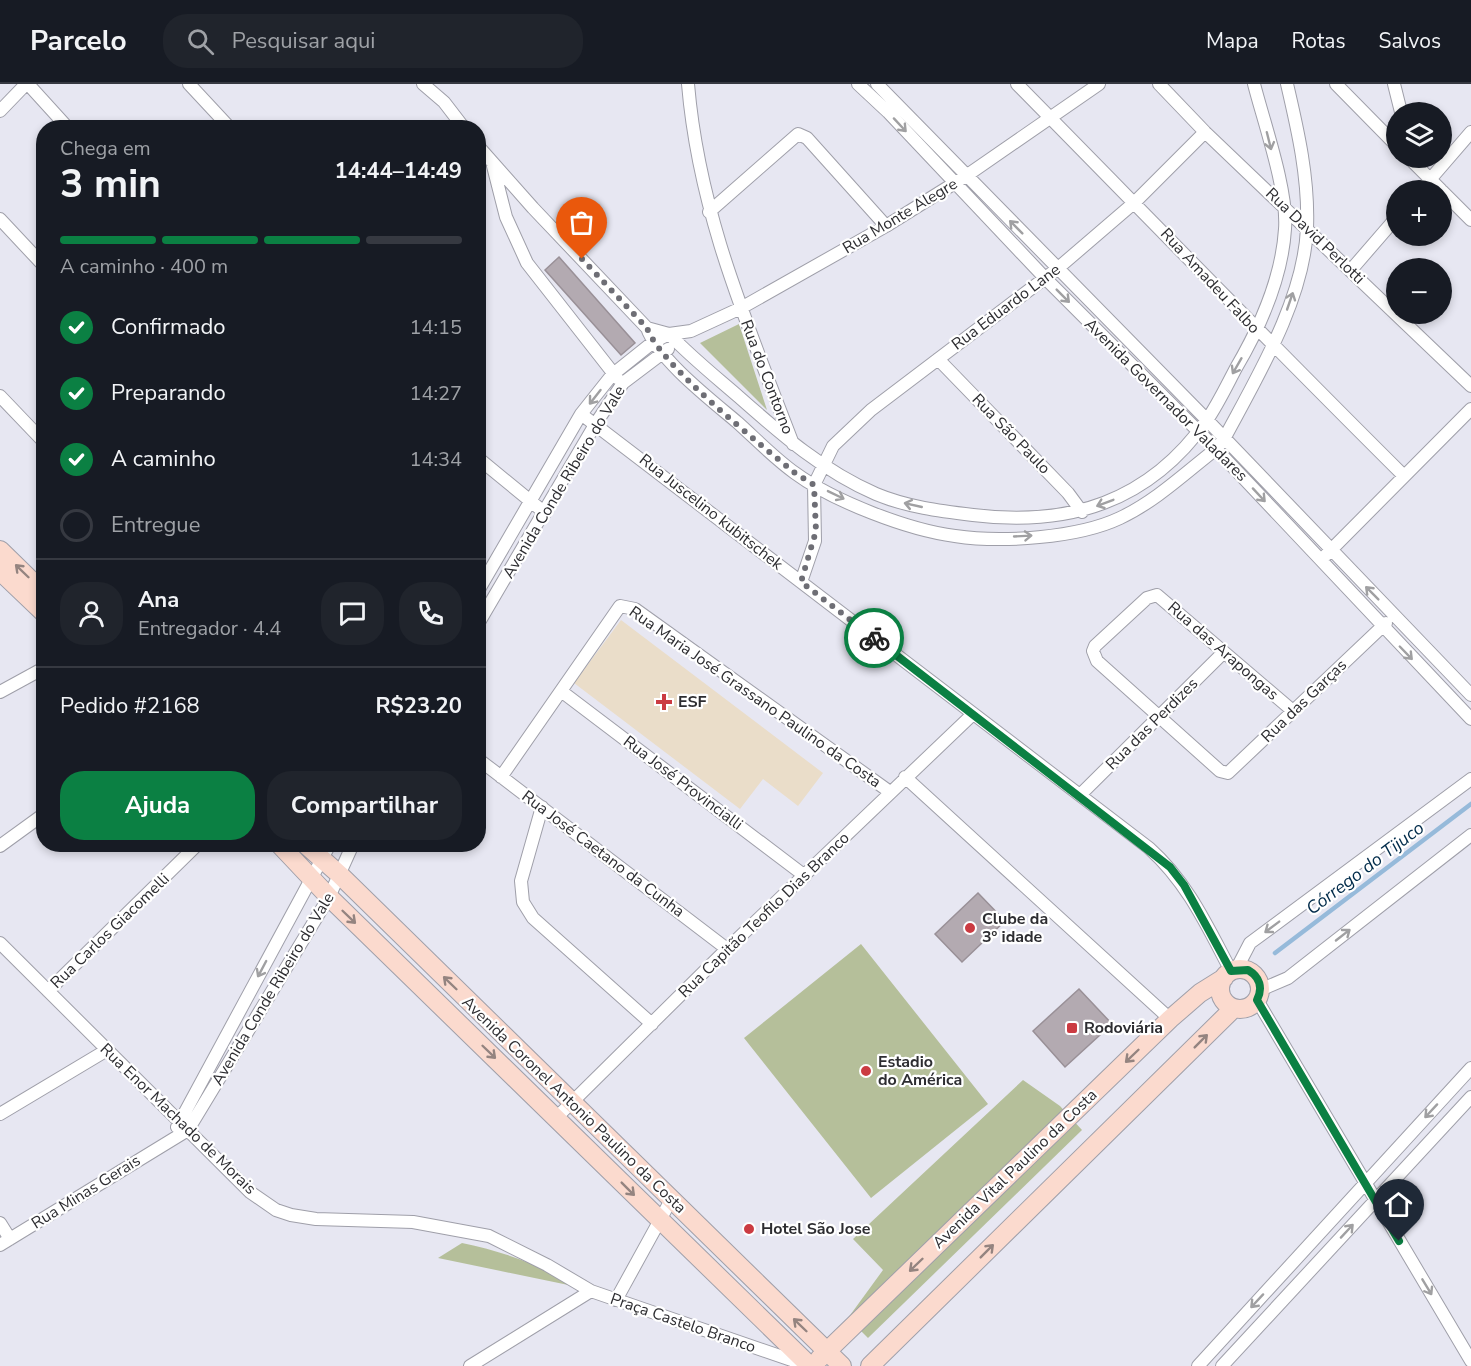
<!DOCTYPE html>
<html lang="pt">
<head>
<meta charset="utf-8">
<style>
  body { margin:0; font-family:"Nunito Sans",sans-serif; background:#20242c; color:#f1f3f6; height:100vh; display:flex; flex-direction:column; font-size:22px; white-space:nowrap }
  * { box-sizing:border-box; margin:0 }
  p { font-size:20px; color:#9ea1a6 }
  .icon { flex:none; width:33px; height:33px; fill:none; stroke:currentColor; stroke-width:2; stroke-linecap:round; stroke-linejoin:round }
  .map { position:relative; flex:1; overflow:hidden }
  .side { position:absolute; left:36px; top:36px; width:450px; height:732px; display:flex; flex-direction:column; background:#171b24; border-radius:24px; box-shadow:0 3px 9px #0003 }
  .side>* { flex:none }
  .controls { position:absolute; left:1386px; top:18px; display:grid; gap:12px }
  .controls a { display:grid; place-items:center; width:66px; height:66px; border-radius:50%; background:#171b24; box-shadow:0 3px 9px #0003; font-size:30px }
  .pin { position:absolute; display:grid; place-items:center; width:51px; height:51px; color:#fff; margin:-62px -26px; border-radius:50% 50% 50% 0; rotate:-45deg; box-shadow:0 0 6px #0007 }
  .pin .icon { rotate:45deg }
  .courier { position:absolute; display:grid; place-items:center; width:60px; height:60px; margin:-30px; border:4px solid #0b8043; border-radius:50%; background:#fff; color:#222; box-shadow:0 2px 8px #0007 }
  .head em { font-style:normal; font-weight:700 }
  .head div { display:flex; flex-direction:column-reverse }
  .head { display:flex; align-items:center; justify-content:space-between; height:102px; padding:0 24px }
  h1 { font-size:39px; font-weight:700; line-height:45px }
  .bar { display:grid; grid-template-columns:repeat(4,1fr); gap:9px 6px; align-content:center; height:72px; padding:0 24px }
  .bar i { height:8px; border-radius:4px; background:#363941 }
  .bar .current { background:#0b8043 }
  .bar p { grid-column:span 4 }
  .line { display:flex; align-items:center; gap:15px; padding:0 24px; border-top:2px solid #363941 }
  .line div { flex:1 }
  .round { display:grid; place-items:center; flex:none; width:63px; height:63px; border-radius:24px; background:#20242c }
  ol { padding:0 24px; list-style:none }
  li { display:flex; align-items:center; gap:18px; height:66px }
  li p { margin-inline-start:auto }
  li .icon { padding:6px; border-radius:50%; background:#0b8043; color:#fff; stroke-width:4 }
  li:last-child { color:#9ea1a6 }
  li i { width:33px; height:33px; border:3px solid #363941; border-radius:50% }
  .primary-button { display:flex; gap:12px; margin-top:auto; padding:12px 24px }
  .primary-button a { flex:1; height:69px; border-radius:24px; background:#0b8043; color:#fff; font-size:24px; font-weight:700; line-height:69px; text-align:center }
  .primary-button a+a { background:#20242c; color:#f1f3f6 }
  header { display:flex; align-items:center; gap:36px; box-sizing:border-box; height:84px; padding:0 30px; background:#171b24; border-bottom:2px solid #363941 }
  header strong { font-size:28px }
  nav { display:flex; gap:33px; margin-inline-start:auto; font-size:21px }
  .search { width:420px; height:54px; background:#20242c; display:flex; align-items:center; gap:15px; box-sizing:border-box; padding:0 21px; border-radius:24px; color:#9ea1a6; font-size:22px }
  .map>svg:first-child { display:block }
</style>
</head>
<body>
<header>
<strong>Parcelo</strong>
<div class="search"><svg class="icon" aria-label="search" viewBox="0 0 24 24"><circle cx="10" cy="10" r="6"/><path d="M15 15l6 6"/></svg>Pesquisar aqui</div>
<nav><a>Mapa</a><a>Rotas</a><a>Salvos</a></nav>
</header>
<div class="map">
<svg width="1471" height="1282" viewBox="0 0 1471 1282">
  <rect width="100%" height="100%" fill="#e7e7f2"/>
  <path fill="#eaddc9" d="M621,536l202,153 -25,33 -35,-27 -23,30 -166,-126z"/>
  <path fill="#b5bf9a" d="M739,240l28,86 -67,-67z
    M861,860l127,160 -117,94 -127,-160z
    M1023,996l37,26 22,24 -214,208 -20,-20 35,-48 -30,-31z
    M462,1159c43,9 79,22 116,44l-140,-29z"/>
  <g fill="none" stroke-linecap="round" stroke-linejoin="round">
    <path stroke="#96bada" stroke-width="4.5" d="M1275,869l196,-149"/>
  </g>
  <path fill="#b3aab1" stroke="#999097" stroke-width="1.5" d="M559,173l76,86 -14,12 -76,-85z
    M978,809l27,28 -43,41 -27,-28z
    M1079,905l33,35 -47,43 -32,-36z"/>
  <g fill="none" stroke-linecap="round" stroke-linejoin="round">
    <defs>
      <path id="street" d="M28,0l40,44
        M189,0l41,44
        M423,0l21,18 20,26
        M688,0c11,130 59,239 105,360
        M858,0l30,28 157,166 171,171 255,270
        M877,0l330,336 264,275
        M1017,0c129,131 257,263 387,392
        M1159,0l46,48 266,254
        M1336,0l60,61
        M1394,0l7,28
        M0,27l26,-27
        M478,62l55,62 114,120c11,31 64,72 90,94 19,17 37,36 58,51 38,28 113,57 160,63 46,7 123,2 165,-18 36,-17 65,-45 96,-69l8,-10c33,-62 80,-139 83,-211 2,-49 -9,-97 -20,-144
        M1409,74l32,32
        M493,82l13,51 21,46 90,115
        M1421,106l50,-58
        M1442,107l29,29
        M709,128l89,-78 9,4 79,88
        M0,135l44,47
        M1351,186l45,-52
        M647,244l22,6c22,23 47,43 70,63 43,38 84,74 137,97 31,13 64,17 97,21 96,12 176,-13 234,-95 11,-16 20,-35 29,-52 24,-41 46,-90 49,-139 3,-38 -21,-106 -31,-145
        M938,275l130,134 14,19
        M0,312l44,46
        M581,330l568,434c39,35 58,78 82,123
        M478,374l67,55
        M1326,471l145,-146
        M801,498l14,-41 -1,-56 19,-39 38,-36 186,-141 78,-67 70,-70
        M478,507l103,-177 31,-39 40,-32 17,-9 22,-3 50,-23 145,-82 80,-50 133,-92
        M478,540l118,-201 27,-40 45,-34
        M561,607l244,185
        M0,608l44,-24
        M1293,627l-136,-116 -10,3 -52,48 -2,5 4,10 123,110 8,2 158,-150
        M478,675l249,190
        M501,693l119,-171 15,3 255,183
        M905,693l265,242
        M1080,711l144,-143
        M542,723l-21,74 2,21 10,16 119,106
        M0,762l44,-32
        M0,859l250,249 26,18 15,5 25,4 97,3 76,14 58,29 44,26 215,74
        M1236,886l14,-27 221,-164
        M1260,906l28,-12 183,-143
        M48,907l150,-147
        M1257,916l214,361
        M0,1030l107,-64
        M557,1033l170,-168 246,-235
        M177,1043l153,-283
        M0,1139l10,16
        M0,1161l188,-115 141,-233 24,-53
        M616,1216l55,-100
        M470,1282l121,-75
        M1198,1282l273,-298
        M1222,1282l249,-269"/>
      <path id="secondary" d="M0,466l44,43
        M0,487l44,42
        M279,760l50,53 481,469
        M305,760l35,31 502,491
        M1220 905a20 20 0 1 1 40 0a20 20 0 1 1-40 0Z
        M819,1275l351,-340 30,-26 24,-15
        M870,1282l364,-358"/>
    </defs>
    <use href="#street" stroke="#9f9fa9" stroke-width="14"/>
    <use href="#secondary" stroke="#9f9fa9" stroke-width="20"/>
    <use href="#street" stroke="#fff" stroke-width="12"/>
    <use href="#secondary" stroke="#fbdace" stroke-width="18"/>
  </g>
  <defs><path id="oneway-shaft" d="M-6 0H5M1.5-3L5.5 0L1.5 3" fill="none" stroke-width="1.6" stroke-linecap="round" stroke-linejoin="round" transform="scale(1.5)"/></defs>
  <g stroke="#a0a0a2">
    <use href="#oneway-shaft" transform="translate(900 41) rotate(47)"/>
    <use href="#oneway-shaft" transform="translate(1269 57) rotate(76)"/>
    <use href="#oneway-shaft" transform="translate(1016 143) rotate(-135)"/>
    <use href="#oneway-shaft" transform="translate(1063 212) rotate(45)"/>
    <use href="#oneway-shaft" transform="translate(1290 217) rotate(-71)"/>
    <use href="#oneway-shaft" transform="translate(1237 282) rotate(120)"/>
    <use href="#oneway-shaft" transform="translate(595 313) rotate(128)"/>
    <use href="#oneway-shaft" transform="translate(836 411) rotate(26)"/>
    <use href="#oneway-shaft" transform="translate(1259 411) rotate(47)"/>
    <use href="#oneway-shaft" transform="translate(1105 419) rotate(159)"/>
    <use href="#oneway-shaft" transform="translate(913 421) rotate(-167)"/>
    <use href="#oneway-shaft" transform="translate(1023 452) rotate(-3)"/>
    <use href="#oneway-shaft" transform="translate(1372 509) rotate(-135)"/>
    <use href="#oneway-shaft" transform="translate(1406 569) rotate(46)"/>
    <use href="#oneway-shaft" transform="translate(1272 843) rotate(143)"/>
    <use href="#oneway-shaft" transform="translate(1343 851) rotate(-38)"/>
    <use href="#oneway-shaft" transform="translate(262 885) rotate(118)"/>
    <use href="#oneway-shaft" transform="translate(1431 1027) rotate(133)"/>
    <use href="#oneway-shaft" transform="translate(1347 1147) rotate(-47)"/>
    <use href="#oneway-shaft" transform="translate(1427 1203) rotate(59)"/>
    <use href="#oneway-shaft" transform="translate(1257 1217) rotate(133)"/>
  </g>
  <g stroke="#948480">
    <use href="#oneway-shaft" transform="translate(22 487) rotate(-136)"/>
    <use href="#oneway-shaft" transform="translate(349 833) rotate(44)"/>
    <use href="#oneway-shaft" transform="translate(450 899) rotate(-136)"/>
    <use href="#oneway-shaft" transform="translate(1201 957) rotate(-45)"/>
    <use href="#oneway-shaft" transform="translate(489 968) rotate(44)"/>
    <use href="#oneway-shaft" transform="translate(1132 972) rotate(136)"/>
    <use href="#oneway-shaft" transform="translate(628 1105) rotate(45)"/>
    <use href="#oneway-shaft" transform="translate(987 1167) rotate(-45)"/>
    <use href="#oneway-shaft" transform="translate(916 1181) rotate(136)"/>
    <use href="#oneway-shaft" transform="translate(800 1241) rotate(-136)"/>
  </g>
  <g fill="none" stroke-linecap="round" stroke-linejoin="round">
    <path stroke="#6e6e75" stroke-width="6" stroke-dasharray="0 10.8" d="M582,175l65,69c13,37 113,116 148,145l19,12 2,46 -15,51 73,56"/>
    <path stroke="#0b8043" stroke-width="8" d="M874,554l296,229 14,18 47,86 17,-1c12,7 15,18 9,30l142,241"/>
  </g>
  <g fill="#cb3b42" stroke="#fff" stroke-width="2">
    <path d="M661 609h6v6h6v6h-6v6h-6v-6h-6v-6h6z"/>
    <circle cx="970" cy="844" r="6"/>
    <rect x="1066" y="938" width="12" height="12" rx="3"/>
    <circle cx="866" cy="987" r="6"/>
    <circle cx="749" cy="1145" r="6"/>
  </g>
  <g text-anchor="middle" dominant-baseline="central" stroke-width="4.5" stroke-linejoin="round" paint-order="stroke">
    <g font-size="16" fill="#2d2d31" stroke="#fff">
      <text transform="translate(900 132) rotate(-31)">Rua Monte Alegre</text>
      <text transform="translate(1315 152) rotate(44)">Rua David Perlotti</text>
      <text transform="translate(1210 197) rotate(47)">Rua Amadeu Falbo</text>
      <text transform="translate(1006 223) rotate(-37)">Rua Eduardo Lane</text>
      <text transform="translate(767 293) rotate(69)">Rua do Contorno</text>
      <text transform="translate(1166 316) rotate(45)">Avenida Governador Valadares</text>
      <text transform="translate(1011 350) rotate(46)">Rua São Paulo</text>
      <text transform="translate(564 398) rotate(-59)">Avenida Conde Ribeiro do Vale</text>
      <text transform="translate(711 428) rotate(38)">Rua Juscelino kubitschek</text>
      <text transform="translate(1223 567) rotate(41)">Rua das Arapongas</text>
      <text transform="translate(755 613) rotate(35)">Rua Maria José Grassano Paulino da Costa</text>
      <text transform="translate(1304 617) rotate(-44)">Rua das Garças</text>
      <text transform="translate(1152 640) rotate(-45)">Rua das Perdizes</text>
      <text transform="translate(683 699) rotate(37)">Rua José Provincialli</text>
      <text transform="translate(603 770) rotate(37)">Rua José Caetano da Cunha</text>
      <text transform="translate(764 831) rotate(-44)">Rua Capitão Teofilo Dias Branco</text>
      <text transform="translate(110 847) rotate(-44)">Rua Carlos Giacomelli</text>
      <text transform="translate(273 905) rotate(-59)">Avenida Conde Ribeiro do Vale</text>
      <text transform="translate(574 1021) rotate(44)">Avenida Coronel Antonio Paulino da Costa</text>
      <text transform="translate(178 1035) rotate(44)">Rua Enor Machado de Morais</text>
      <text transform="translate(1015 1085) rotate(-44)">Avenida Vital Paulino da Costa</text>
      <text transform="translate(86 1108) rotate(-32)">Rua Minas Gerais</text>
      <text transform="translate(683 1239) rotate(19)">Praça Castelo Branco</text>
    </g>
    <g font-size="16" font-weight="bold" fill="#2d2d31" stroke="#fff" text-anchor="start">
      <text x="678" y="618">ESF</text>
      <text x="982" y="835">Clube da<tspan x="982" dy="18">3º idade</tspan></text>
      <text x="1084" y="944">Rodoviária</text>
      <text x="878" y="978">Estadio<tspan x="878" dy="18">do América</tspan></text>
      <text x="761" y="1145">Hotel São Jose</text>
    </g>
    <g font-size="18" font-style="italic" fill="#002b4a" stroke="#fff">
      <text transform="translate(1365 784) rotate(-37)">Córrego do Tijuco</text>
    </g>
  </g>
</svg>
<div class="controls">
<a><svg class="icon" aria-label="layers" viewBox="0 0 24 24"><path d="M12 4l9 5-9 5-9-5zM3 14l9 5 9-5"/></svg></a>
<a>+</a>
<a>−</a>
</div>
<div class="pin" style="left:582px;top:175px;background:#ea580c"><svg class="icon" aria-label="bag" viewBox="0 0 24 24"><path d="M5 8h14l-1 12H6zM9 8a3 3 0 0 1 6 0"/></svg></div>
<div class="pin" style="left:1399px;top:1157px;background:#1f2937"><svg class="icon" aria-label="home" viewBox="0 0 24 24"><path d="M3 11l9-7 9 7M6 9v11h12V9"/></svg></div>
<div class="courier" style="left:874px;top:554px"><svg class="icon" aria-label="bike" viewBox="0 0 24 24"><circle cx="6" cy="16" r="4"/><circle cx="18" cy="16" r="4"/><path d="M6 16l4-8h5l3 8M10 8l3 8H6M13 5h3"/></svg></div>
<section class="side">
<div class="head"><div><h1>3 min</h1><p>Chega em</p></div><em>14:44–14:49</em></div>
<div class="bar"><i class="current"></i><i class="current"></i><i class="current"></i><i></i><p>A caminho · 400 m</p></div>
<ol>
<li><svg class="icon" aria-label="check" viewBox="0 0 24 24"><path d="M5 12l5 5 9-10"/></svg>Confirmado<p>14:15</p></li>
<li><svg class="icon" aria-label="check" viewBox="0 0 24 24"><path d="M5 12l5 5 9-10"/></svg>Preparando<p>14:27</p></li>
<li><svg class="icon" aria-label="check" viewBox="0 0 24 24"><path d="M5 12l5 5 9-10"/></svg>A caminho<p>14:34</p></li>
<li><i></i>Entregue</li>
</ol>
<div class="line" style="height:108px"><a class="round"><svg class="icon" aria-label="person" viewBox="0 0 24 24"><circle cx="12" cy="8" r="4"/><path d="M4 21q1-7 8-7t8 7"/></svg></a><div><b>Ana</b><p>Entregador · 4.4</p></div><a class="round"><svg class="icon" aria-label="chat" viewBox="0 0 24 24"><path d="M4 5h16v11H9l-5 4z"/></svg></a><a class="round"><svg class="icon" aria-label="phone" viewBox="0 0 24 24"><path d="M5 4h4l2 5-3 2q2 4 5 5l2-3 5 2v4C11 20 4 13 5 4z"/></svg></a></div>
<div class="line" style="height:78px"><div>Pedido #2168</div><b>R$23.20</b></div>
<div class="primary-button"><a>Ajuda</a><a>Compartilhar</a></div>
</section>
</div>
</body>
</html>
